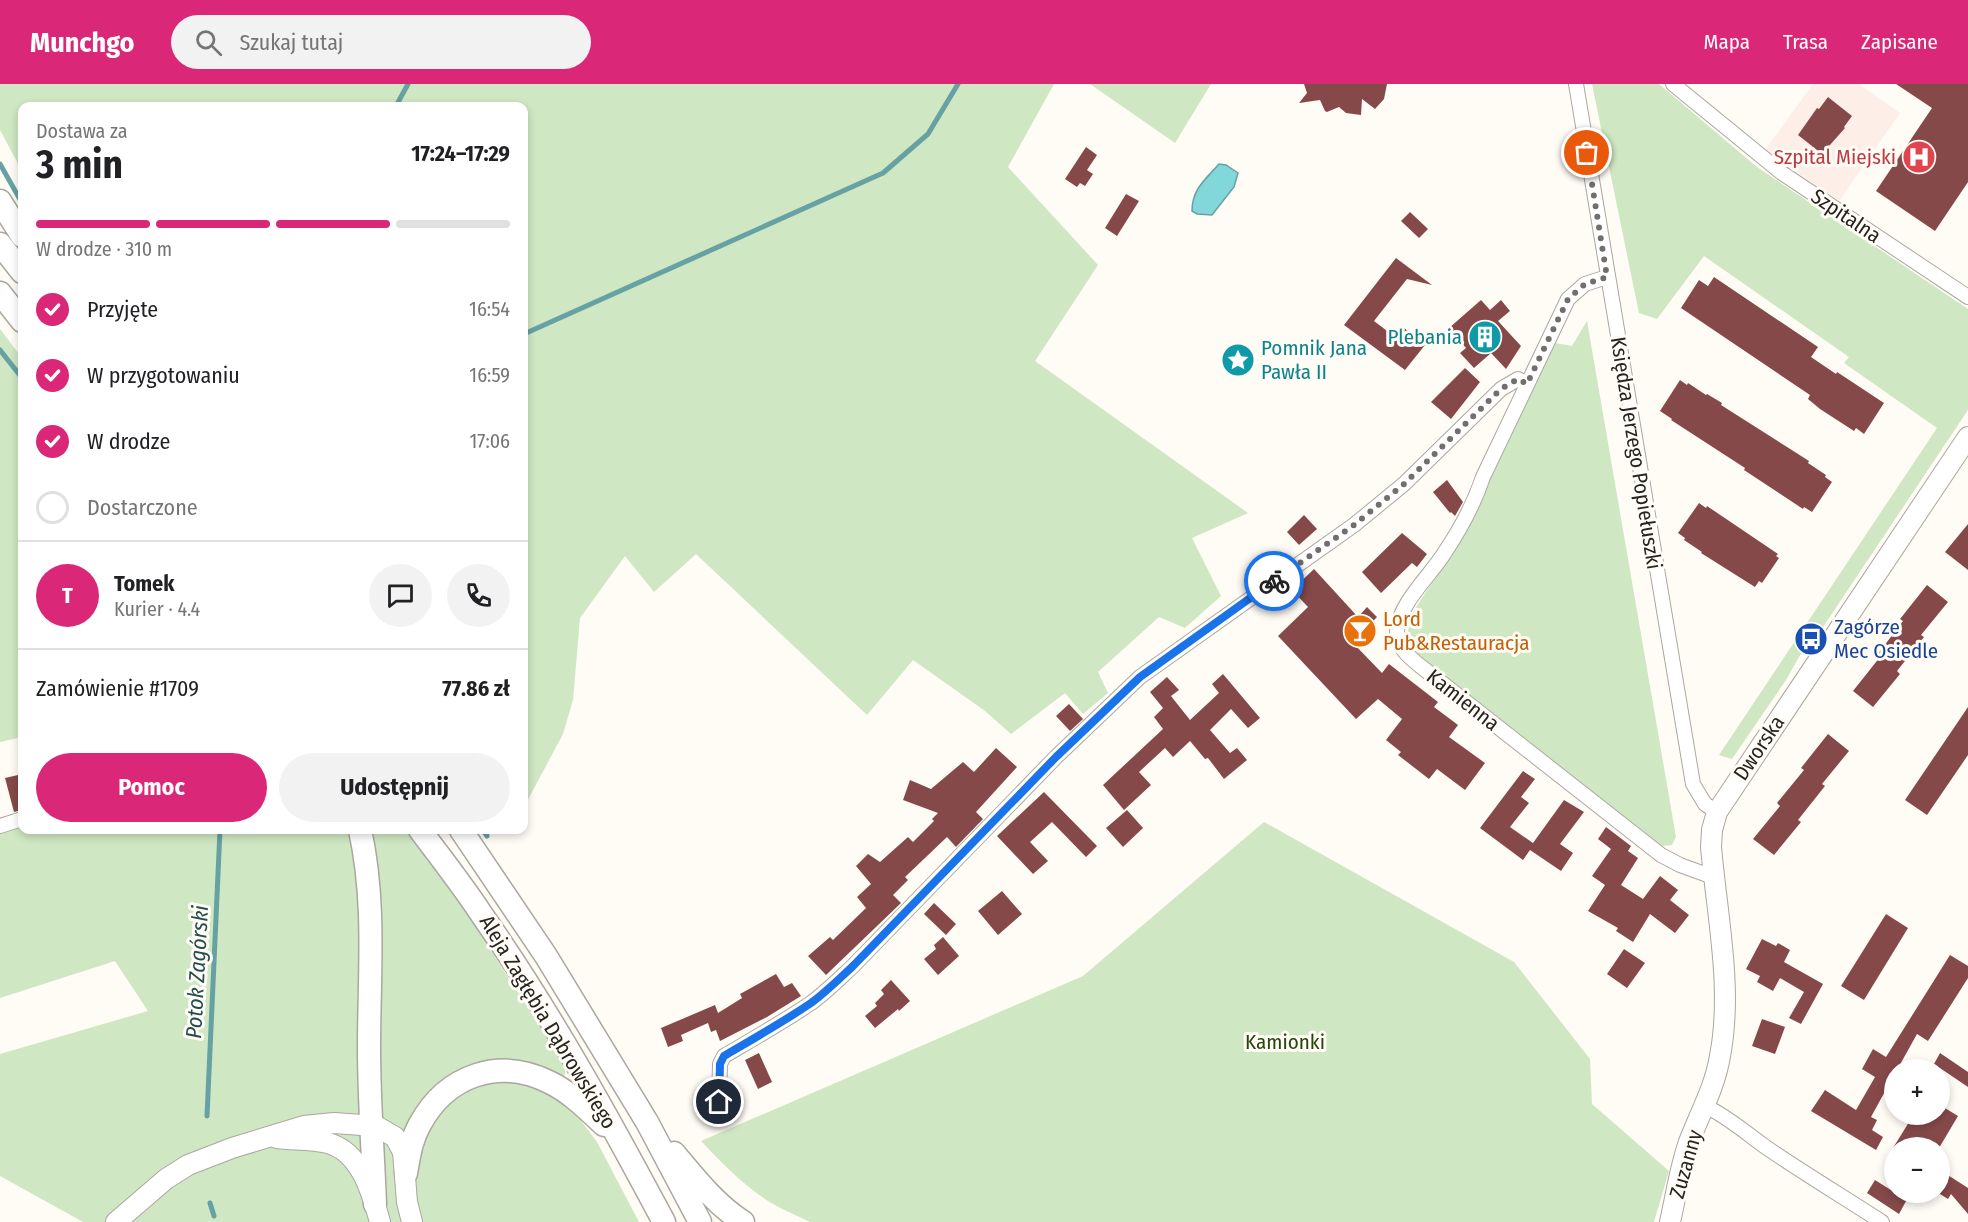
<!DOCTYPE html>
<html lang="pl">
<head>
<meta charset="utf-8">
<style>
  body { margin:0; font-family:"Fira Sans Condensed",sans-serif; background:#f2f2f2; color:#202124; height:100vh; display:flex; flex-direction:column; font-size:22px; white-space:nowrap }
  * { box-sizing:border-box; margin:0 }
  p { font-size:20px; color:#757577 }
  .icon { flex:none; width:33px; height:33px; fill:none; stroke:currentColor; stroke-width:2; stroke-linecap:round; stroke-linejoin:round }
  .map { position:relative; flex:1; overflow:hidden }
  .sheet { position:absolute; left:18px; top:18px; width:510px; height:732px; display:flex; flex-direction:column; background:#fff; border-radius:12px; box-shadow:0 3px 9px #0003 }
  .sheet>* { flex:none }
  .tools { position:absolute; left:1884px; top:975px; display:grid; gap:12px }
  .tools a { display:grid; place-items:center; width:66px; height:66px; border-radius:50%; background:#fff; box-shadow:0 3px 9px #0003; font-size:30px }
  .pin { position:absolute; display:grid; place-items:center; width:51px; height:51px; color:#fff; margin:-26px; border:3px solid #fff; border-radius:50%; box-shadow:0 2px 6px #0007 }
  .courier { position:absolute; display:grid; place-items:center; width:60px; height:60px; margin:-30px; border:4px solid #1a73e8; border-radius:50%; background:#fff; color:#222; box-shadow:0 2px 8px #0007 }
  .overview em { font-style:normal; font-weight:700 }
  .overview div { display:flex; flex-direction:column-reverse }
  .overview { display:flex; align-items:center; justify-content:space-between; height:102px; padding:0 18px }
  h1 { font-size:39px; font-weight:700; line-height:45px }
  .bar { display:grid; grid-template-columns:repeat(4,1fr); gap:9px 6px; align-content:center; height:72px; padding:0 18px }
  .bar i { height:8px; border-radius:4px; background:#e0e0e0 }
  .bar .active { background:#db2777 }
  .bar p { grid-column:span 4 }
  .line { display:flex; align-items:center; gap:15px; padding:0 18px; border-top:2px solid #e0e0e0 }
  .line div { flex:1 }
  .round { display:grid; place-items:center; flex:none; width:63px; height:63px; border-radius:32px; background:#f2f2f2 }
  ol { padding:0 18px; list-style:none }
  li { display:flex; align-items:center; gap:18px; height:66px }
  li p { margin-inline-start:auto }
  li .icon { padding:6px; border-radius:50%; background:#db2777; color:#fff; stroke-width:4 }
  li:last-child { color:#757577 }
  li i { width:33px; height:33px; border:3px solid #e0e0e0; border-radius:50% }
  .cta { display:flex; gap:12px; margin-top:auto; padding:12px 18px }
  .cta a { flex:1; height:69px; border-radius:36px; background:#db2777; color:#fff; font-size:24px; font-weight:700; line-height:69px; text-align:center }
  .cta a+a { background:#f2f2f2; color:#202124 }
  header { display:flex; align-items:center; gap:36px; box-sizing:border-box; height:84px; padding:0 30px; background:#db2777; color:#fff }
  header strong { font-size:28px }
  nav { display:flex; gap:33px; margin-inline-start:auto; font-size:21px }
  .search { width:420px; height:54px; background:#f2f2f2; display:flex; align-items:center; gap:15px; box-sizing:border-box; padding:0 21px; border-radius:33px; color:#757577; font-size:22px }
  .map>svg:first-child { display:block }
</style>
</head>
<body>
<header>
<strong>Munchgo</strong>
<div class="search"><svg class="icon" aria-label="search" viewBox="0 0 24 24"><circle cx="10" cy="10" r="6"/><path d="M15 15l6 6"/></svg>Szukaj tutaj</div>
<nav><a>Mapa</a><a>Trasa</a><a>Zapisane</a></nav>
</header>
<div class="map">
<svg width="1968" height="1138" viewBox="0 0 1968 1138">
  <rect width="100%" height="100%" fill="#fffbf5"/>
  <path fill="#fdeee8" d="M1813,0h46l41,29 -61,88 -74,-51z"/>
  <path fill="#cfe7c2" d="M0,0h1054l-46,83 90,98 -63,96 213,152 -56,25 29,58 -36,32 -26,-11 -61,55 10,21 -25,21 -18,-21 -54,41 -26,-23 -72,-51 -46,55 -171,-161 -42,38 -29,-36 -45,62 -7,82 -10,34 -39,73v-701h-502v65l-22,-41z
    M1090,0h121l-36,59z
    M1592,0h67l98,83 211,142v101l-147,220 -5,-3 -30,53 -54,79 -13,-4 218,-327 -93,-65 5,-6 -145,-101 -47,63 -18,-6z
    M1587,237l89,516 -4,8 -10,1 -243,-191c-14,-18 -13,-23 -6,-43l56,-87 86,-182 17,3z
    M0,245l22,29v379l-22,5z
    M1264,738l250,140 76,97 2,45 77,67 -15,51h-844c-14,-7 -29,-13 -42,-21 -26,-17 -46,-38 -67,-60l382,-165z
    M22,741v5h384l65,89 95,149 -5,26 36,48 42,80h-556l-83,-46v-122l148,-43 -33,-50 -115,37v-166z"/>
  <path fill="#82d7db" stroke="#66a1a3" stroke-width="1.5" d="M1219,80l7,1 12,8 -4,14 -22,28 -15,-1 -5,-3c0,-22 13,-31 27,-47z"/>
  <g fill="none" stroke-linecap="round" stroke-linejoin="round">
    <path stroke="#66a1a3" stroke-width="5" d="M396,22l12,-22
      M0,80l22,39
      M524,250l359,-161 45,-39 30,-50
      M0,266l22,28
      M483,746l4,6
      M207,1032l13,-286
      M210,1119l4,13"/>
  </g>
  <path fill="#86494a" d="M1304,0h83l-3,15 -9,10 -13,-10 -1,16 -15,-2 -7,-6 -12,5 -2,-1 -5,-11 -21,3 8,-10z
    M1896,0h72v98l-33,49 -59,-40 56,-83z
    M1828,13l24,19 -8,11 1,1 -23,26 -24,-19 19,-27 2,1z
    M1086,63l11,8 -10,15 6,4 -8,12 -5,-3 -3,4 -12,-8z
    M1126,110l13,7 -22,35 -12,-8z
    M1410,128l18,17 -9,9 -18,-17z
    M1396,174l36,27 -25,-6 -33,42 21,16 8,-10 22,18 -20,25 -61,-45z
    M1714,193l104,70 -7,10 25,17 1,-2 47,31 -20,31 -8,-6 -2,3 -34,-22 -12,-10 2,-4 -129,-87 18,-28 9,6z
    M1481,216l9,10 11,-10 9,11 -12,10 23,25 -15,23 -15,-16 -17,15 -14,-15 6,-5 -17,-20z
    M1465,284l15,14 -29,37 -20,-17z
    M1680,296l7,5 1,-2 18,12 1,-1 15,9 -1,2 88,56 -1,2 18,12 -1,2 7,5 -20,30 -8,-5 -1,2 -18,-12 -41,-27 1,-2 -74,-48 1,-1 -12,-8z
    M1447,396l16,22 -8,14 -4,-4 -1,1 -17,-21z
    M1699,419l7,5 1,-2 71,48 -2,2 3,2 -17,25 -3,-2 -4,6 -54,-34 1,-1 -18,-12 1,-2 -7,-5z
    M1304,431l13,14 -18,16 -12,-13z
    M1968,440v46l-23,-18z
    M1402,449l25,21 -10,13 -5,-4 -31,30 -19,-21z
    M1314,485l44,48 9,-10 10,10 -24,26 29,30 7,-9 49,38 -4,5 24,18 -9,12 36,26 -20,27 -28,-21 -8,10 -31,-24 3,-3 -15,-12 16,-21 -24,-20 -22,20 -78,-83 30,-29 -16,-17z
    M1927,501l21,17 -27,33 3,2 -27,34 3,3 -27,33 -20,-16 27,-34 -3,-2 26,-34 -3,-2z
    M1223,590l37,44 -12,10 -17,-19 -21,21 20,23 7,-5 10,12 -23,19 -16,-21 -3,1 -15,-18 -17,16 -8,-9 -26,24 12,13 -27,25 -21,-25 60,-56 -9,-12 9,-9 -13,-16 17,-15 12,13 -8,6 19,24 29,-27 -7,-9z
    M1069,620l14,15 -13,12 -14,-15z
    M1968,623v48l-41,60 -22,-15z
    M1828,650l21,17 -27,33 3,2 -27,34 3,2 -27,33 -21,-16 27,-33 -3,-3 27,-33 -3,-2z
    M996,664l21,19 -41,45 7,7 -27,28 -9,-10 -42,40 3,3 -15,15 8,8 -75,72 -18,-19 22,-19 3,3 33,-32 -9,-11 14,-13 -15,-18 12,-12 12,8 28,-25 5,5 21,-21 -2,-2 6,-6 -35,-13 7,-20 21,9 32,-27 11,10z
    M1523,687l12,8 -14,18 8,6 -19,24 23,16 31,-43 20,12 -24,32 13,9 -12,18 -31,-21 -7,10 -43,-32z
    M18,691l4,18v17l-8,2 -9,-34z
    M1044,708l53,54 -11,11 -34,-35 -22,20 18,19 -15,13 -36,-38z
    M1127,726l16,18 -20,19 -17,-19z
    M1606,743l25,19 -3,5 10,7 -17,27 22,14 17,-23 18,14 -8,10 19,15 -14,18 -25,-19 -17,28 -17,-11 2,-3 -30,-17 17,-26 -13,-9 19,-27 -13,-10z
    M1002,807l20,23 -24,21 -20,-24z
    M934,819l22,21 -10,11 -22,-21z
    M1886,830l22,14 -44,72 -23,-14z
    M943,853l16,19 -21,19 -14,-16 12,-10 -2,-4z
    M1762,855l14,7 2,-3 12,7 -6,12 39,22 -22,40 -12,-6 15,-26 -24,-14 -7,13 -16,-9 3,-6 -14,-7z
    M1624,865l21,14 -18,25 -20,-14z
    M1950,871l18,11v12l-40,63 -11,-7 -20,36h-3v5l-23,42 6,3 -5,10 11,7 -7,13 -65,-39 14,-21 31,20 19,-33 -13,-8 11,-20 13,8z
    M776,890l8,13 8,-4 9,13 -34,21 -47,24 -4,-11 -5,2 -3,-9 -27,12 2,6 -15,6 -7,-19 54,-23 3,8 24,-15 -2,-4z
    M891,896l19,21 -11,10 -1,-2 -23,19 -10,-12 12,-10 -2,-3 9,-9 -3,-4z
    M1762,935l23,8 -10,27 -23,-8z
    M759,969l13,29 -14,7 -13,-29z
    M1940,969l28,19v15l-34,-23z
    M1940,1021l18,11 -19,32h-46l21,-34h26z
    M1940,1086l28,18v26l-17,-20 -3,5 -8,-5z
    M1875,1096l19,12h17l-12,22 -32,-21z"/>
  <g fill="none" stroke-linecap="round" stroke-linejoin="round">
    <defs>
      <path id="street" d="M1576,0l117,700 12,20 12,8
        M1673,0l109,89 186,124
        M1607,193l-22,7 -17,15 -85,178c-9,27 -22,51 -38,75 -14,23 -46,51 -48,79 0,16 11,25 22,34l242,190 19,10 33,12
        M0,742l22,-7
        M719,1018l1,-38 4,-8c29,-17 59,-34 87,-53 15,-11 28,-24 42,-37l203,-209 84,-80 214,-152 50,-41 97,-95 17,-10 9,5
        M1705,1022c24,11 43,29 65,44 37,25 75,48 112,72"/>
      <path id="secondary" d="M277,1054c16,2 35,1 51,5 33,9 44,50 52,79
        M116,1138l50,-43 22,-14 44,-17 72,-22 30,-3 42,3 19,11 8,15 4,50 5,20
        M1670,1138c6,-26 10,-55 19,-80 11,-29 26,-55 31,-86 13,-68 -3,-140 -9,-209l1,-17 5,-18 251,-375"/>
      <path id="primary" d="M0,117l22,35
        M0,160l22,28
        M0,209l22,28
        M360,746c16,72 9,145 9,218 0,52 4,104 6,156
        M420,746c21,28 43,56 62,85 68,97 126,202 182,307
        M461,746l85,126 101,166 53,100
        M674,1069c21,25 41,51 69,69
        M406,1089c3,-17 5,-33 14,-49 27,-49 79,-67 129,-42 21,10 38,27 55,43"/>
    </defs>
    <use href="#street" stroke="#aba7a0" stroke-width="16"/>
    <use href="#secondary" stroke="#aba7a0" stroke-width="22"/>
    <use href="#primary" stroke="#aba7a0" stroke-width="25"/>
    <use href="#street" stroke="#fff" stroke-width="14"/>
    <use href="#secondary" stroke="#fff" stroke-width="20"/>
    <use href="#primary" stroke="#fff" stroke-width="22"/>
  </g>
  <g fill="none" stroke-linecap="round" stroke-linejoin="round">
    <path stroke="#726f6b" stroke-width="6" stroke-dasharray="0 10.8" d="M1274,497l80,-56 50,-41 97,-95 17,-10 9,5 41,-85 17,-15 22,-7 -20,-124"/>
    <path stroke="#1a73e8" stroke-width="8" d="M719,1018l1,-38 4,-8c29,-17 59,-34 87,-53 15,-11 28,-24 42,-37l203,-209 84,-80 134,-96"/>
  </g>
  <defs>
    <symbol id="hospital-disc" viewBox="-11 -11 22 22"><circle r="9.5" fill="#e0444e" stroke="#fffbf5"/><path d="M-5-5h3v3.5h4V-5h3V5h-3V1.5h-4V5h-3Z" fill="#fff"/></symbol>
    <symbol id="building-disc" viewBox="-11 -11 22 22"><circle r="9.5" fill="#0f9aa8" stroke="#fffbf5"/><path d="M-4-6H4V6H1V3H-1V6H-4ZM-2.5-4.3h1.7v1.8h-1.7ZM.8-4.3h1.7v1.8H.8ZM-2.5-1h1.7V.8h-1.7ZM.8-1h1.7V.8H.8Z" fill="#fff"/></symbol>
    <symbol id="sight-disc" viewBox="-11 -11 22 22"><circle r="9.5" fill="#0f9aa8" stroke="#fffbf5"/><path d="M0-6L1.8-2.2L6-1.7L2.9 1.2L3.7 5.4L0 3.3L-3.7 5.4L-2.9 1.2L-6-1.7L-1.8-2.2Z" fill="#fff"/></symbol>
    <symbol id="bar-disc" viewBox="-11 -11 22 22"><circle r="9.5" fill="#e8710a" stroke="#fffbf5"/><path d="M-6-5H6L.8 .8V4.5H3.5V6h-7V4.5H-.8V.8Z" fill="#fff"/></symbol>
    <symbol id="bus-disc" viewBox="-11 -11 22 22"><circle r="9.5" fill="#1a4fb4" stroke="#fffbf5"/><path d="M-5-6H5V4H4V6H2V4H-2V6H-4V4H-5ZM-3.5-4V0h7V-4ZM-3.5 1.2v1.5H-2V1.2ZM2 1.2v1.5H3.5V1.2Z" fill="#fff"/></symbol>
  </defs>
  <g fill-rule="evenodd">
    <use href="#hospital-disc" x="1900" y="54" width="38" height="38"/>
    <use href="#building-disc" x="1466" y="234" width="38" height="38"/>
    <use href="#sight-disc" x="1219" y="257" width="38" height="38"/>
    <use href="#bar-disc" x="1341" y="528" width="38" height="38"/>
    <use href="#bus-disc" x="1792" y="536" width="38" height="38"/>
  </g>
  <g text-anchor="middle" dominant-baseline="central" stroke-width="6" stroke-linejoin="round" paint-order="stroke">
    <g font-size="21" fill="#be3a42" stroke="#fffbf5" text-anchor="end">
      <text x="1896" y="73">Szpital Miejski</text>
    </g>
    <g font-size="21" fill="#262421" stroke="#fffbf5">
      <text transform="translate(1846 132) rotate(34)">Szpitalna</text>
      <text transform="translate(1636 369) rotate(81)">Księdza Jerzego Popiełuszki</text>
      <text transform="translate(1463 616) rotate(38)">Kamienna</text>
      <text transform="translate(1759 664) rotate(-56)">Dworska</text>
      <text transform="translate(548 938) rotate(59)">Aleja Zagłębia Dąbrowskiego</text>
      <text transform="translate(1686 1080) rotate(-74)">Zuzanny</text>
    </g>
    <g font-size="21" fill="#0d838f" stroke="#fffbf5" text-anchor="end">
      <text x="1462" y="253">Plebania</text>
      <text x="1261" y="264" text-anchor="start">Pomnik Jana<tspan x="1261" dy="24">Pawła II</tspan></text>
    </g>
    <g font-size="21" fill="#c56008" stroke="#fffbf5" text-anchor="start">
      <text x="1383" y="535">Lord<tspan x="1383" dy="24">Pub&amp;Restauracja</tspan></text>
    </g>
    <g font-size="21" fill="#164399" stroke="#fffbf5" text-anchor="start">
      <text x="1834" y="543">Zagórze<tspan x="1834" dy="24">Mec Osiedle</tspan></text>
    </g>
    <g font-size="21" fill="#27460e" stroke="#fffbf5">
      <text x="1285" y="958">Kamionki</text>
    </g>
    <g font-size="22" font-style="italic" fill="#254d4f" stroke="#fffbf5">
      <text transform="translate(197 888) rotate(-87)">Potok Zagórski</text>
    </g>
  </g>
</svg>
<div class="tools">
<a>+</a>
<a>−</a>
</div>
<div class="pin" style="left:1587px;top:69px;background:#ea580c"><svg class="icon" aria-label="bag" viewBox="0 0 24 24"><path d="M5 8h14l-1 12H6zM9 8a3 3 0 0 1 6 0"/></svg></div>
<div class="pin" style="left:719px;top:1018px;background:#1f2937"><svg class="icon" aria-label="home" viewBox="0 0 24 24"><path d="M3 11l9-7 9 7M6 9v11h12V9"/></svg></div>
<div class="courier" style="left:1274px;top:497px"><svg class="icon" aria-label="bike" viewBox="0 0 24 24"><circle cx="6" cy="16" r="4"/><circle cx="18" cy="16" r="4"/><path d="M6 16l4-8h5l3 8M10 8l3 8H6M13 5h3"/></svg></div>
<section class="sheet">
<div class="overview"><div><h1>3 min</h1><p>Dostawa za</p></div><em>17:24–17:29</em></div>
<div class="bar"><i class="active"></i><i class="active"></i><i class="active"></i><i></i><p>W drodze · 310 m</p></div>
<ol>
<li><svg class="icon" aria-label="check" viewBox="0 0 24 24"><path d="M5 12l5 5 9-10"/></svg>Przyjęte<p>16:54</p></li>
<li><svg class="icon" aria-label="check" viewBox="0 0 24 24"><path d="M5 12l5 5 9-10"/></svg>W przygotowaniu<p>16:59</p></li>
<li><svg class="icon" aria-label="check" viewBox="0 0 24 24"><path d="M5 12l5 5 9-10"/></svg>W drodze<p>17:06</p></li>
<li><i></i>Dostarczone</li>
</ol>
<div class="line" style="height:108px"><b class="round" style="background:#db2777;color:#fff">T</b><div><b>Tomek</b><p>Kurier · 4.4</p></div><a class="round"><svg class="icon" aria-label="chat" viewBox="0 0 24 24"><path d="M4 5h16v11H9l-5 4z"/></svg></a><a class="round"><svg class="icon" aria-label="phone" viewBox="0 0 24 24"><path d="M5 4h4l2 5-3 2q2 4 5 5l2-3 5 2v4C11 20 4 13 5 4z"/></svg></a></div>
<div class="line" style="height:78px"><div>Zamówienie #1709</div><b>77.86 zł</b></div>
<div class="cta"><a>Pomoc</a><a>Udostępnij</a></div>
</section>
</div>
</body>
</html>
